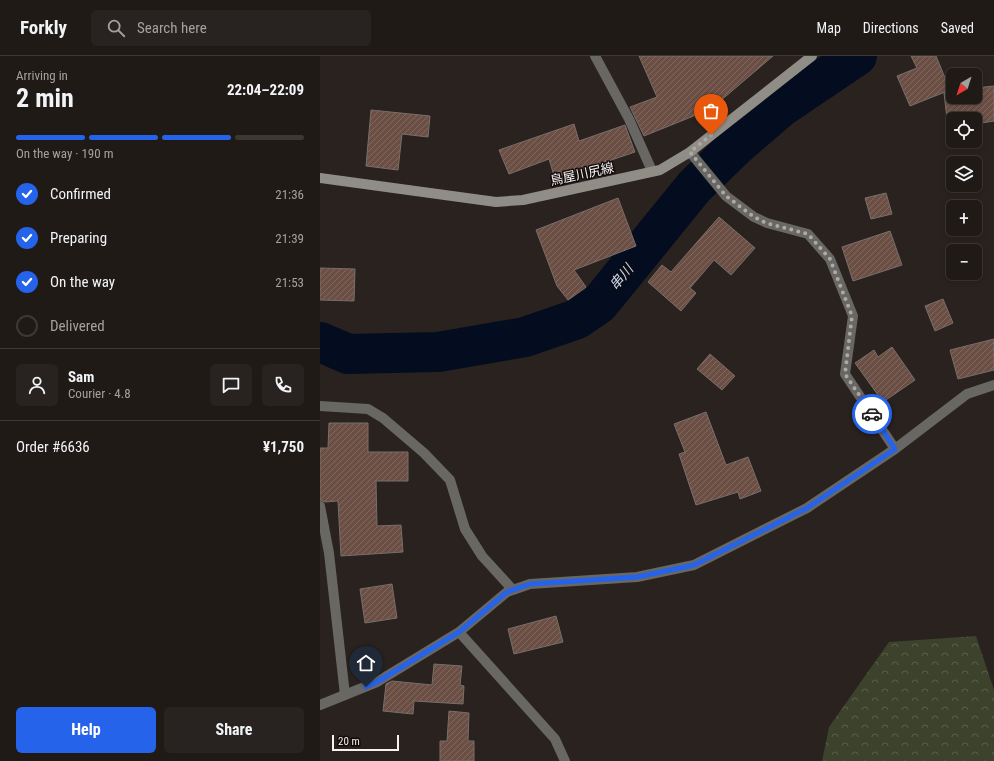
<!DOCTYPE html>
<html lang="en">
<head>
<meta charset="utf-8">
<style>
  body { margin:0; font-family:"Roboto Condensed","Noto Sans JP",sans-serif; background:#282320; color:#f1f3f6; height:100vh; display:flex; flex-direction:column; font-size:15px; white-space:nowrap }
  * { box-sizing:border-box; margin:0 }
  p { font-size:13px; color:#a2a1a1 }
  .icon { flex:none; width:22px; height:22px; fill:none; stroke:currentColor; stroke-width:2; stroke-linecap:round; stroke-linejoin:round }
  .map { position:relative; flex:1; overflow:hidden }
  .sheet { display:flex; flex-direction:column; background:#201a17; width:320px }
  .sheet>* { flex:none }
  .needle { width:26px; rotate:219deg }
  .fabs { position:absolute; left:626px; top:12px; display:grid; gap:8px }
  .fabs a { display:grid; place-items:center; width:36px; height:36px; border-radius:6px; background:#201a17; box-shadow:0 2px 6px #0003,0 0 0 1px #3d3836; font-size:20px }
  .scale { position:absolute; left:12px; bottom:10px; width:67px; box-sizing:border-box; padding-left:4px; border:2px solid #f7f1ef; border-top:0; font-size:11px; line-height:14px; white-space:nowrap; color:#f7f1ef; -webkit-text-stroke:3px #100c0b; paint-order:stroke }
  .pin { position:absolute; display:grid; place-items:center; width:34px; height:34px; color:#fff; margin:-41px -17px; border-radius:50% 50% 50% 0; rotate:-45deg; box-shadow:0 0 4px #0007 }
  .pin .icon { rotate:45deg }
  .courier { position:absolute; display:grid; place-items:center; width:40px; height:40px; margin:-20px; border:3px solid #2563eb; border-radius:50%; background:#fff; color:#222; box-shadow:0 1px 5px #0007 }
  .head em { font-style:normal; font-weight:700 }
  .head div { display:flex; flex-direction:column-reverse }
  .head { display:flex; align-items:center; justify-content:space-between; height:68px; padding:0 16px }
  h1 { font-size:26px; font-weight:700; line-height:30px }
  .bar { display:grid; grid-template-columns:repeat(4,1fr); gap:6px 4px; align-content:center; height:48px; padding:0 16px }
  .bar i { height:5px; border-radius:3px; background:#3d3836 }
  .bar .on { background:#2563eb }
  .bar p { grid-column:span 4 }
  .line { display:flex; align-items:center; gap:10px; padding:0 16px; border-top:1px solid #3d3836 }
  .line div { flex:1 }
  .round { display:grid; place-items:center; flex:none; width:42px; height:42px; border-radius:6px; background:#282320 }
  ol { padding:0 16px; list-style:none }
  li { display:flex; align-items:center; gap:12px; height:44px }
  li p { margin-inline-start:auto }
  li .icon { padding:4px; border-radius:50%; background:#2563eb; color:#fff; stroke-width:4 }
  li:last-child { color:#a2a1a1 }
  li i { width:22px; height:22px; border:2px solid #3d3836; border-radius:50% }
  .button { display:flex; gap:8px; margin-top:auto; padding:8px 16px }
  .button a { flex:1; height:46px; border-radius:6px; background:#2563eb; color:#fff; font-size:16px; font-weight:700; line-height:46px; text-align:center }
  .button a+a { background:#282320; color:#f1f3f6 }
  header { display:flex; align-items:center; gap:24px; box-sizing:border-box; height:56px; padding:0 20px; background:#201a17; border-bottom:1px solid #3d3836 }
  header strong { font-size:19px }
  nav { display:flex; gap:22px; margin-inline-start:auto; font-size:14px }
  .search { width:280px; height:36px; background:#282320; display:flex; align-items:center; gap:10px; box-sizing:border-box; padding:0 14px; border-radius:6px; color:#a2a1a1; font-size:15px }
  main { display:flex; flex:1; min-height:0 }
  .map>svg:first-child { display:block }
</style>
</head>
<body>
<header>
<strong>Forkly</strong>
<div class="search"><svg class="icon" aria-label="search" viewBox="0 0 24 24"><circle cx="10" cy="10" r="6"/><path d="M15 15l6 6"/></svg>Search here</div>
<nav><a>Map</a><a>Directions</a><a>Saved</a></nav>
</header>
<main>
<section class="sheet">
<div class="head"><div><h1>2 min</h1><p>Arriving in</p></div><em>22:04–22:09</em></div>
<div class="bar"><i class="on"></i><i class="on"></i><i class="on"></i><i></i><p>On the way · 190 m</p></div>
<ol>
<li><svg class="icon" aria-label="check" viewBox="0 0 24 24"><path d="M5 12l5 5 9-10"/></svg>Confirmed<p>21:36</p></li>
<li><svg class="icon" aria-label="check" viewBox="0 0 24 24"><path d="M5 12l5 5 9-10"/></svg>Preparing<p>21:39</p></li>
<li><svg class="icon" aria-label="check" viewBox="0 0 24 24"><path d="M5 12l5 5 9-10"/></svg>On the way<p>21:53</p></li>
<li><i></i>Delivered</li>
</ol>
<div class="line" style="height:72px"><a class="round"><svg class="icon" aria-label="person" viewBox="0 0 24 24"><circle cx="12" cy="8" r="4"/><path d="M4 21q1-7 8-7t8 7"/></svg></a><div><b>Sam</b><p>Courier · 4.8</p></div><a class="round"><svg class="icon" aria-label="chat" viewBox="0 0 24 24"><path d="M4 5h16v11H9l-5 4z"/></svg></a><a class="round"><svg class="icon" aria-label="phone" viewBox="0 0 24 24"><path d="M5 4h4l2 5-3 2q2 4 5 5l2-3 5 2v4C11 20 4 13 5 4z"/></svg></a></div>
<div class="line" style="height:52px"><div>Order #6636</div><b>¥1,750</b></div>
<div class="button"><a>Help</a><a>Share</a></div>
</section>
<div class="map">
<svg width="674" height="705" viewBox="0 0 674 705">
  <defs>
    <pattern id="forest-crowns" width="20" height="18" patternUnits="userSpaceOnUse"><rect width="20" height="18" fill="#3c422b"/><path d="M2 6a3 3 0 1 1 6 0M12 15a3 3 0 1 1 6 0" fill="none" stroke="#595e4a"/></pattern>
    <pattern id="building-hatch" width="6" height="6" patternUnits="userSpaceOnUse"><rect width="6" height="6" fill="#6b4f44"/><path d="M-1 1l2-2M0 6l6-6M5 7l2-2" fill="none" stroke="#81695f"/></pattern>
  </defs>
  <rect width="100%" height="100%" fill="#2a221f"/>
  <path fill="url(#forest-crowns)" d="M656,580l18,54v71h-172l7,-34 60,-85z"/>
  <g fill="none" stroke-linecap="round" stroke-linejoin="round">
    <path stroke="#030d1f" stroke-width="40" d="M0,286l28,12 90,-2 87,-15 52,-18 22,-15 95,-117 42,-41 44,-38 77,-52"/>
  </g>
  <path fill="url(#building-hatch)" stroke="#786e6b" d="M319,0h134l-54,46 2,3 -18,11 -2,-3 -57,23 -14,-29 27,-10z
    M591,0h25l14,34 -40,16 -13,-30 20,-8z
    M674,30v35l-19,3v-5h-22v8l-5,1 -4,-35 9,-1v5h22v-9z
    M51,54l59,6 -2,21 -26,-3 -4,36 -32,-4z
    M254,68l5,17 46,-16 10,27 -80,27 -6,-20 -40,15 -10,-24z
    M566,137l6,21 -21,5 -6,-21z
    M298,142l18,48 -62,24 12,17 -18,13 -11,-14 -21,-56z
    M399,161l36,31 -24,27 -17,-15 -24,28 6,5 -15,18 -33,-29 14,-17 9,7z
    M570,175l12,34 -49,16 -11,-34z
    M0,212l35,1 -1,32 -34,-1z
    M623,243l10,24 -18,8 -10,-25z
    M674,283v31l-36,9 -8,-29z
    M572,291l23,33 -32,22 -28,-39 19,-13 4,7z
    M390,298l25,22 -13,14 -25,-21z
    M386,356l20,53 22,-8 13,34 -21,8 -2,-7 -42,13 -17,-51 6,-2 -11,-28z
    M9,367h39v29h40v29h-32l1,45 24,-1 2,27 -62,4 -3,-55 -13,1 -5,-2v-52h8z
    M72,528l5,34 -32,5 -5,-34z
    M236,560l7,26 -49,12 -6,-25z
    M114,608l28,2 -2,19 4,1 -1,18 -49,-3 -1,13 -30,-3 3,-27 6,-3 40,4z
    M129,655l20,2 -1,28h6v20h-34v-20h7z"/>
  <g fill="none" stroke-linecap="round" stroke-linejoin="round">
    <path stroke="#686763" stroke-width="10" d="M275,0l34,63 23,52
      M0,450l9,47 16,142"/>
    <path stroke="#686763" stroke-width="10" d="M370,96l36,44 28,21 13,6 41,11 22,25 23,57 -8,58 50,75
      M0,350l48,3 15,9 41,35 26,27 15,49 17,27 31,34
      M139,576l96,107 10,22
      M0,649l57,-23 82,-50 48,-40 23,-8 107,-7 57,-12 113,-57 88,-59 72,-55 27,-9"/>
    <path stroke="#908d87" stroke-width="10" d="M0,122l176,24 27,-2 137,-30 30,-18 122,-96"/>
  </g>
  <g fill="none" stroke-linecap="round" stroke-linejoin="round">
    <path stroke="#afa9a6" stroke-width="4" stroke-dasharray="0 7.2" d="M391,79l-21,17 36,44 28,21 12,6 42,11 22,25 22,57 -7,58 27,40"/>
    <path stroke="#2563eb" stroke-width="5" d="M46,631l11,-5 82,-50 48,-40 23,-8 107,-7 57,-12 113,-57 88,-59 -23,-35"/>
  </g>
  <g text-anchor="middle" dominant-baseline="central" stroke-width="3" stroke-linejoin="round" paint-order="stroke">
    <g font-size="13" fill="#f7f1ef" stroke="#100c0b">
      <text transform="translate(262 118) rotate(-12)">鳥屋川尻線</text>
    </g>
    <g font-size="14" font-style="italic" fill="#c0d8fd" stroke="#100c0b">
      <text transform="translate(301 221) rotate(-51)">串川</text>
    </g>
  </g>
</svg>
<div class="fabs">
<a><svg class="needle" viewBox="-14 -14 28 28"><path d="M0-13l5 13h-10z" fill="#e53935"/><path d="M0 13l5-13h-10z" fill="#a2a1a1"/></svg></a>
<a><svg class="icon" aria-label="locate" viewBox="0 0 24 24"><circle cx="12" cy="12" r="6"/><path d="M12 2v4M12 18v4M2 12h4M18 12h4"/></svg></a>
<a><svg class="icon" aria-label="layers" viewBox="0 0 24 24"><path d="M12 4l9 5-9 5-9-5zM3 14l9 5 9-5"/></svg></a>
<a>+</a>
<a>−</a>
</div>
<div class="scale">20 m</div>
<div class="pin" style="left:391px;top:79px;background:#ea580c"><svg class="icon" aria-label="bag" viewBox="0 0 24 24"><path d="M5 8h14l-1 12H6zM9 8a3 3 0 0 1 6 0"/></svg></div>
<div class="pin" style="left:46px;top:631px;background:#1f2937"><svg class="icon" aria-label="home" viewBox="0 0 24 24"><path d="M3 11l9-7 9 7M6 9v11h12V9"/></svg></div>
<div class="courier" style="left:552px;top:358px"><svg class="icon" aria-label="car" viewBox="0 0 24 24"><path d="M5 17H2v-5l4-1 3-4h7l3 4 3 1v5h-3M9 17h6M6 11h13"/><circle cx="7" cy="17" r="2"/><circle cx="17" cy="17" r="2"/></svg></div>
</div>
</main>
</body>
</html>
